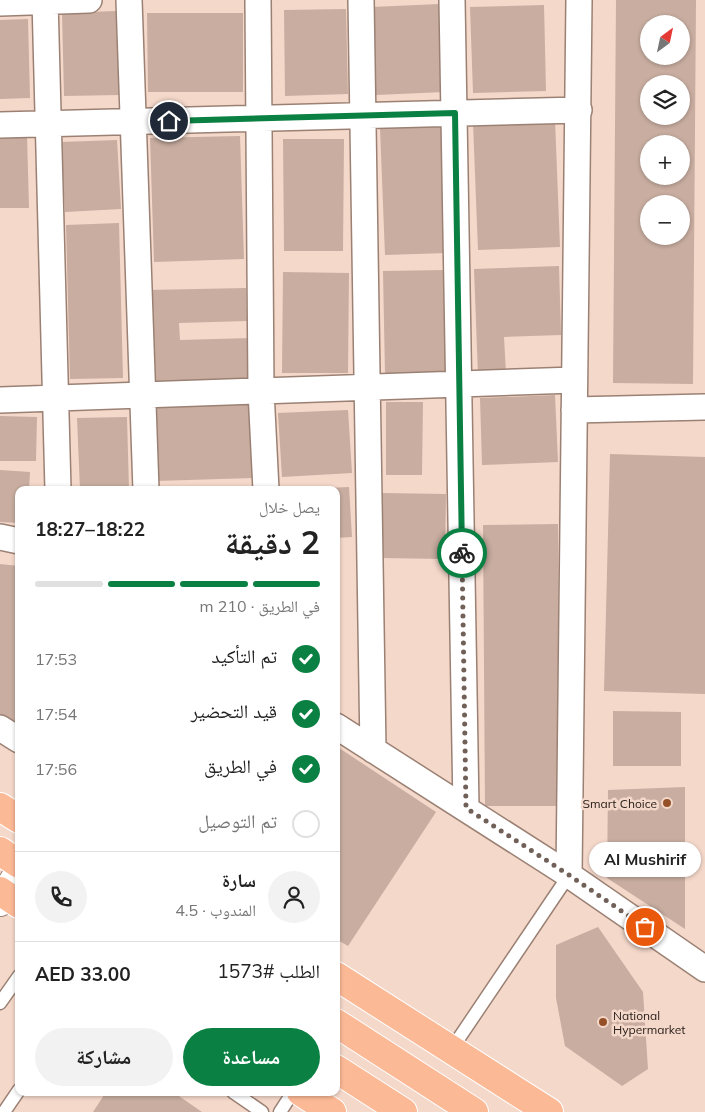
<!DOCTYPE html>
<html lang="ar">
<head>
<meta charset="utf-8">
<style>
  body { margin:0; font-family:Mulish,"Noto Naskh Arabic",sans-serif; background:#f2f2f2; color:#222; direction:rtl; height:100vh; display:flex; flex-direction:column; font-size:19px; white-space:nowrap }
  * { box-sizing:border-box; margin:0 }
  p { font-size:16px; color:#767676 }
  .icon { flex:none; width:28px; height:28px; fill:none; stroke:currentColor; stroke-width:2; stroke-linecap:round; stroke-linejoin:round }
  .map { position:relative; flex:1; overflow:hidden; direction:ltr }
  .panel { position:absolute; left:15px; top:486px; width:325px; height:610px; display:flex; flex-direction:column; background:#fff; border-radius:10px; box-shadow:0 1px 4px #0004; direction:rtl }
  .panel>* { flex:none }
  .needle { width:32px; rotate:33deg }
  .controls { position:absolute; left:640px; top:15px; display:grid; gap:10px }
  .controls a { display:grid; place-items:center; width:50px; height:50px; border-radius:50%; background:#fff; box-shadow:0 1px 4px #0004; font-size:25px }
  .pin { position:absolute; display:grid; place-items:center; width:42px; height:42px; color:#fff; margin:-21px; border:2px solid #fff; border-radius:50%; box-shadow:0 1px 5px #0007 }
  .courier { position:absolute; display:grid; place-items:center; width:50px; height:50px; margin:-25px; border:4px solid #0b8043; border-radius:50%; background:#fff; color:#222; box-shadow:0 1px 6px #0007 }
  .bubble { position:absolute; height:35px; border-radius:18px; background:#fff; box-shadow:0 1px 4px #0004; font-size:16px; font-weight:700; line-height:35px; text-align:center; direction:rtl }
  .summary em { font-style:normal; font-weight:700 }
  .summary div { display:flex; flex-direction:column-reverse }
  .summary { display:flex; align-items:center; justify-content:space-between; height:85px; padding:0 20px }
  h1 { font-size:32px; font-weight:700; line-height:38px }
  .bar { display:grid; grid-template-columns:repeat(4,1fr); gap:8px 5px; align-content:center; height:60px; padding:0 20px }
  .bar i { height:6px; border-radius:4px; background:#e0e0e0 }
  .bar .on { background:#0b8043 }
  .bar p { grid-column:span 4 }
  .line { display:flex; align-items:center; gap:12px; padding:0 20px; border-top:1px solid #e0e0e0 }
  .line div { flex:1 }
  .round { display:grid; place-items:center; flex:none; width:52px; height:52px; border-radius:26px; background:#f2f2f2 }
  ol { padding:0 20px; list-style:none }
  li { display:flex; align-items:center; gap:15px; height:55px }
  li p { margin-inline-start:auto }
  li .icon { padding:5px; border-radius:50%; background:#0b8043; color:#fff; stroke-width:4 }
  li:last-child { color:#767676 }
  li i { width:28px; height:28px; border:2px solid #e0e0e0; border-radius:50% }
  .primary-button { display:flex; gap:10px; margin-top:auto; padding:10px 20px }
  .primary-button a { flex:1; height:58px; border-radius:30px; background:#0b8043; color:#fff; font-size:20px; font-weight:700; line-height:58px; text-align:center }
  .primary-button a+a { background:#f2f2f2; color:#222 }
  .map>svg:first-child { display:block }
</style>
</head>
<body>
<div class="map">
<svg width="705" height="1112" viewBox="0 0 705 1112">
  <rect width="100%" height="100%" fill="#f4d8ca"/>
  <path fill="#c8ada0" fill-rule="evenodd" d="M616,0h80l-3,384 -80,-1zM649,24h32v32h-32zM649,84h32v32h-32zM649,144h32v32h-32zM649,204h32v32h-32z
    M440,4l4,88 -68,3 -4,-88z
    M544,5l2,86 -73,2 -3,-86z
    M346,9l2,85 -63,2 -1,-86z
    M116,11l3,84 -55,1 -2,-83z
    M147,13h96v79h-95z
    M28,19l2,79 -30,1v-79z
    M555,120l5,127 -82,3 -5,-127z
    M442,126l5,127 -62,2 -5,-127z
    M0,135h27l2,73h-29z
    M240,136l4,123 -90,3 -4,-124z
    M283,139h61l-1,112h-59z
    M117,140l4,69 -56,3 -4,-70z
    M119,223l4,155 -53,1 -4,-154z
    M559,266l2,69 -57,2 2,37 -28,1 -4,-106z
    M447,270l2,104h-64l-2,-103z
    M283,272l66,1 -1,100h-66z
    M246,288l1,33 -68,2 1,17 71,-2 1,45 -102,2 -3,-95z
    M555,395l3,67 -76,3 -2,-67z
    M386,402h37l-1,73h-36z
    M251,404l2,74 -98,3 -2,-74z
    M348,410l4,63 -70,4 -4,-64z
    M0,416l37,1 -1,44h-36z
    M127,417l2,73h-49l-3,-72z
    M610,454l95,3v237l-101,-3z
    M0,470l30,2 -1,18h-10v33l-19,-1z
    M255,486v4h-73v-2z
    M349,487l3,50 -16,1v-48h-9v-2z
    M381,493l65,1 -1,65 -65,-1z
    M558,524l2,282h-75l-2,-281z
    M0,564l19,2v163l-19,-13z
    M336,579h2l2,41h-4z
    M613,711l68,1v54h-68z
    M336,746l100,66 -88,134 -12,-7z
    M685,787v142l-78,-51 1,-88z
    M598,927l45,65 5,77 -26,17 -57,-40 -9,-48v-53z
    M106,1092h67l29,20h-109z"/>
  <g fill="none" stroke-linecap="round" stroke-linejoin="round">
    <defs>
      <path id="lane" d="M0,1003l19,-27
        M451,1050l118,-175
        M233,1092l29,20
        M4,1112l15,-22
        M280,1112l13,-20"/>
      <path id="street" d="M45,0l13,490
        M129,0l17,490
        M258,0l3,391 5,99
        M361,0l12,750
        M452,0l14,808
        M0,3l89,-3
        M0,125l579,-15
        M0,400l574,-20
        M574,410l131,-3
        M0,537l19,4
        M336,726l233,149 136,94
        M0,728l19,12
        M569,875l10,-875"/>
      <path id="secondary" d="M0,902l19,-30"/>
      <path id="highway" d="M0,807l19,12
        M0,851l19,13
        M0,891l19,13
        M336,976l213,136
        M336,1023l138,89
        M336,1069l67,43
        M301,1092l31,20"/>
    </defs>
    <use href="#lane" stroke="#9b8174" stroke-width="15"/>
    <use href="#street" stroke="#9b8174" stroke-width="28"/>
    <use href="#secondary" stroke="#9b8174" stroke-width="30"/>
    <use href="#highway" stroke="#fff" stroke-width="30"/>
    <use href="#lane" stroke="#fff" stroke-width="12"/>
    <use href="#street" stroke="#fff" stroke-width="25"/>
    <use href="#secondary" stroke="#fff" stroke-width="28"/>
    <use href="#highway" stroke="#fcb996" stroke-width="28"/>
  </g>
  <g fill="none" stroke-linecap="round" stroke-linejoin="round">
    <path stroke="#716058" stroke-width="5" stroke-dasharray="0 9" d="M462,553l4,255 103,67 76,52"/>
    <path stroke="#0b8043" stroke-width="6" d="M169,121l286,-8 7,440"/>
  </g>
  <g fill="#965028" stroke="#f4d8ca" stroke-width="2">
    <circle cx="667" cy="803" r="5"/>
    <circle cx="603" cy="1022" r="5"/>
  </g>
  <g text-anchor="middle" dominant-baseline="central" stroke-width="5" stroke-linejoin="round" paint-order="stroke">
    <g font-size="12" fill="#2a201b" stroke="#f4d8ca" text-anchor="end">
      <text x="657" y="803">Smart Choice</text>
      <text x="613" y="1015" text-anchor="start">National<tspan x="613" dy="14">Hypermarket</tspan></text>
    </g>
  </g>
</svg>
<div class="controls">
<a><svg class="needle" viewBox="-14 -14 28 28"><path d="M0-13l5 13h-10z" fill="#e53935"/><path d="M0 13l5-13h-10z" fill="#767676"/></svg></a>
<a><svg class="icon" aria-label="layers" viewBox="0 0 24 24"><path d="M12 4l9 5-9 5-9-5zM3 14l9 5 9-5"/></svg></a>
<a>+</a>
<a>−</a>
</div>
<div class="pin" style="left:645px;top:927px;background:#ea580c"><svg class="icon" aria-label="bag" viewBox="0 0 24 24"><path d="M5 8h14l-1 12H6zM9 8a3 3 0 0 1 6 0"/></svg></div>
<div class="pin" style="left:169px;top:121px;background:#1f2937"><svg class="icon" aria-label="home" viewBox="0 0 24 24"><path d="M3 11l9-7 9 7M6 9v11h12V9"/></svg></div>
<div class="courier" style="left:462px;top:553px"><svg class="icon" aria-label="bike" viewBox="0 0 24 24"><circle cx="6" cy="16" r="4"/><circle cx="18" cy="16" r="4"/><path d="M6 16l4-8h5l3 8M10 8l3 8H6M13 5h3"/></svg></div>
<div class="bubble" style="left:589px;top:842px;width:112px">Al Mushirif</div>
<section class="panel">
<div class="summary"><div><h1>2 دقيقة</h1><p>يصل خلال</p></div><em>18:22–18:27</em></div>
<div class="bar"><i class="on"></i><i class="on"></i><i class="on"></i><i></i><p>في الطريق · 210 m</p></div>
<ol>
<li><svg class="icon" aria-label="check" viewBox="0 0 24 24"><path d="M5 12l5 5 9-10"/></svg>تم التأكيد<p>17:53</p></li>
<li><svg class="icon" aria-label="check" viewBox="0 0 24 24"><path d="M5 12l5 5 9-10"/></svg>قيد التحضير<p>17:54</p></li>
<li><svg class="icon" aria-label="check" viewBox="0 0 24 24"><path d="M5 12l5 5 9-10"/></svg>في الطريق<p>17:56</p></li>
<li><i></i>تم التوصيل</li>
</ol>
<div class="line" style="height:90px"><a class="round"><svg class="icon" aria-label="person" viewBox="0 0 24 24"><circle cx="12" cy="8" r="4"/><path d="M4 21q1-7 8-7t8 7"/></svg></a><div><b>سارة</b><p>المندوب · 4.5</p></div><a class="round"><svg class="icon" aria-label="phone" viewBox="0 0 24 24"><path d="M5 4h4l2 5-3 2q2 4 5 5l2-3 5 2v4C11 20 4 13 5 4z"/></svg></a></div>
<div class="line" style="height:65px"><div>الطلب #1573</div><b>AED 33.00</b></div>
<div class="primary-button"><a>مساعدة</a><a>مشاركة</a></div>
</section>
</div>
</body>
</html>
